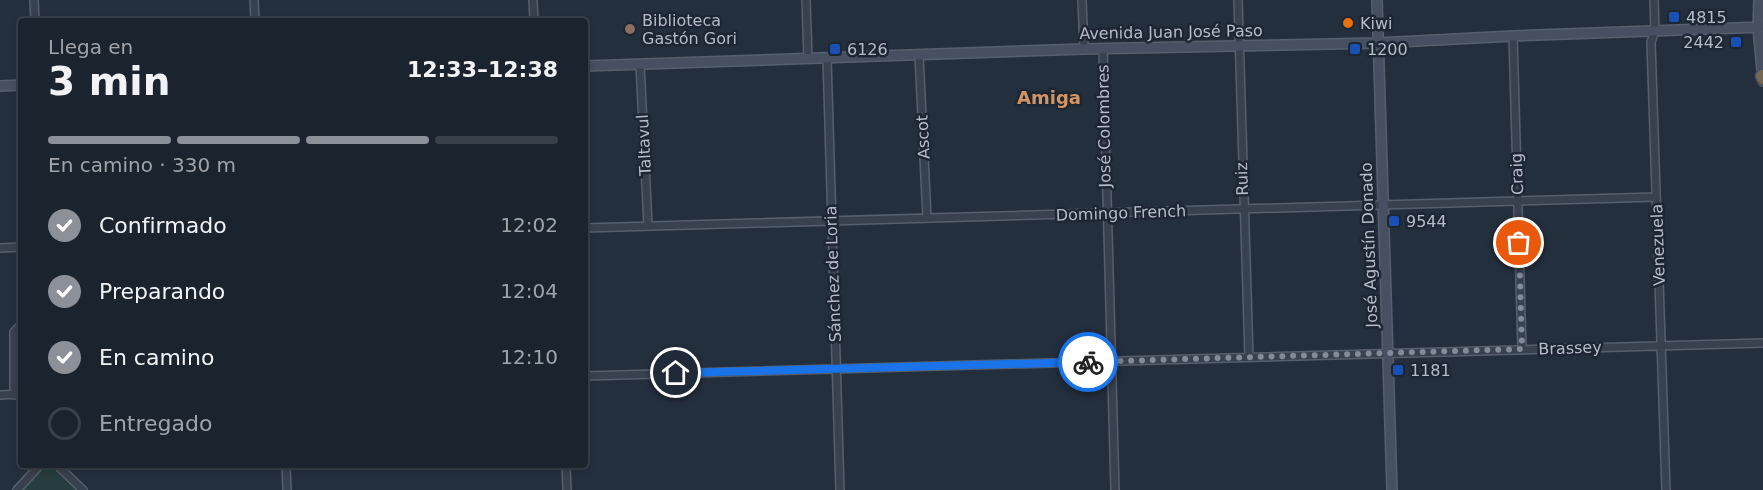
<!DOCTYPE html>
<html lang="es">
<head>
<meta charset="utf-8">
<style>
  body { margin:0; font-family:"DejaVu Sans",sans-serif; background:#282f3a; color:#f1f3f6; height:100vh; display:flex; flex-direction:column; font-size:22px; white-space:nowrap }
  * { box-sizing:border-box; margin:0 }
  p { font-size:20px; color:#a0a4aa }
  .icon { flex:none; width:33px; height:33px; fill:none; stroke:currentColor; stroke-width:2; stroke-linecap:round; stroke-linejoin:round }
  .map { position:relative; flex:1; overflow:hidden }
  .side { position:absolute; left:18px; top:18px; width:570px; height:450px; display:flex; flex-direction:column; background:#1b232e; border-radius:6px; box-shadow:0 3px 9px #0003,0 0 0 2px #39404a }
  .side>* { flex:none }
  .pin { position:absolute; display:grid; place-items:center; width:51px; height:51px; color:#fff; margin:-26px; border:3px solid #fff; border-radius:50%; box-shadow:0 2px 6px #0007 }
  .courier { position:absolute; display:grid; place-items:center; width:60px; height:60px; margin:-30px; border:4px solid #1a73e8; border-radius:50%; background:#fff; color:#222; box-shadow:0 2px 8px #0007 }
  .headline em { font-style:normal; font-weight:600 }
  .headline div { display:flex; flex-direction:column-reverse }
  .headline { display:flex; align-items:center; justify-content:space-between; height:102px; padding:0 30px }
  h1 { font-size:39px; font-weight:600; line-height:45px }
  .bar { display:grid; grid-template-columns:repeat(4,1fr); gap:9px 6px; align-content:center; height:72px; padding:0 30px }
  .bar i { height:8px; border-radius:4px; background:#39404a }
  .bar .active { background:#8c9099 }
  .bar p { grid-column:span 4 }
  ol { padding:0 30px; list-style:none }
  li { display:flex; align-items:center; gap:18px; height:66px }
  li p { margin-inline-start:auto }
  li .icon { padding:6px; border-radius:50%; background:#8c9099; color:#fff; stroke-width:4 }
  li:last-child { color:#a0a4aa }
  li i { width:33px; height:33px; border:3px solid #39404a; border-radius:50% }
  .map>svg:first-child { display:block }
</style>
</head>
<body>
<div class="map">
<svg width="1763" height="490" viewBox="0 0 1763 490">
  <rect width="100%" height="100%" fill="#242f3e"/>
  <path fill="#263c3f" d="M40,465h17l26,25h-66z"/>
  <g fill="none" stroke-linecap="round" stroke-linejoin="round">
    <defs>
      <path id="street" d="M34,0l1,21
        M254,0l1,21
        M533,0l1,21
        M806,0l2,58
        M1082,0l2,49
        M1238,0l11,357
        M1654,0l1,31 -4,11 15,448
        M1513,36l9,313
        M1103,49l12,441
        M919,55l8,163
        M827,58l13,432
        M640,64l8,162
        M585,228l1071,-31
        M0,248l21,-1
        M585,376l1178,-33
        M0,395l21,-1
        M14,395v-63l7,-7
        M57,465l26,25
        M286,465l1,25
        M566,465l1,25
        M17,490l23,-25"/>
      <path id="secondary" d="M1377,0l15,490
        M1759,0l-1,28 5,53
        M585,66l499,-17 294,-6 135,-7 250,-9
        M0,86l21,-1"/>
      <path id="highway" d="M1762,76l1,2"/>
    </defs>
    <use href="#street" stroke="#565f6c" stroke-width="10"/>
    <use href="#secondary" stroke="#565f6c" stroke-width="12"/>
    <use href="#highway" stroke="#434c59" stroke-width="15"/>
    <use href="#street" stroke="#38414e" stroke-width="7"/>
    <use href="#secondary" stroke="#465061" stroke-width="9"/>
    <use href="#highway" stroke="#746855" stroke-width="12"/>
  </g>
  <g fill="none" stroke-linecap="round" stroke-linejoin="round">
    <path stroke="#828b98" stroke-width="6" stroke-dasharray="0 10.8" d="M1088,362l434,-13 -3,-106"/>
    <path stroke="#1a73e8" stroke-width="8" d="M676,373l412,-11"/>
  </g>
  <g fill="#1a4fb4" stroke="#1d2633" stroke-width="2">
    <rect x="1668" y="11" width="12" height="12" rx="3"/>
    <rect x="1730" y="36" width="12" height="12" rx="3"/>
    <rect x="829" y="43" width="12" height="12" rx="3"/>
    <rect x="1349" y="43" width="12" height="12" rx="3"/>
    <rect x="1388" y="215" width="12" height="12" rx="3"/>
    <rect x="1392" y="364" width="12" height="12" rx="3"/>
  </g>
  <circle fill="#e8710a" stroke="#1d2633" stroke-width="2" cx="1348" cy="23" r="6"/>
  <circle fill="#8d6e63" stroke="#1d2633" stroke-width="2" cx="630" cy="29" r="6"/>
  <g text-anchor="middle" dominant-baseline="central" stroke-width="5" stroke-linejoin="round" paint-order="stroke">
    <g font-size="16" fill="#b4bcc9" stroke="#1d2633" text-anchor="start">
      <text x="1686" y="17">4815</text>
      <text x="642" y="20">Biblioteca<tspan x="642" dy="18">Gastón Gori</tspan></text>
      <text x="1360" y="23">Kiwi</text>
      <text x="1724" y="42" text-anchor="end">2442</text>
      <text x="847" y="49">6126</text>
      <text x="1367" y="49">1200</text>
      <text x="1406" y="221">9544</text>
      <text x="1410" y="370">1181</text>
    </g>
    <g font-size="16" fill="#b4bcc9" stroke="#1d2633">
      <text transform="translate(1171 32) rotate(-1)">Avenida Juan José Paso</text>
      <text transform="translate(1104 126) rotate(-91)">José Colombres</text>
      <text transform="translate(923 137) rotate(-93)">Ascot</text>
      <text transform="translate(644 145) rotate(-93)">Taltavul</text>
      <text transform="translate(1517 174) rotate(-92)">Craig</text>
      <text transform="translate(1242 179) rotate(-92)">Ruiz</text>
      <text transform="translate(1121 213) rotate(-2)">Domingo French</text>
      <text transform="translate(1369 245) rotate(-92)">José Agustín Donado</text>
      <text transform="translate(1658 245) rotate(-92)">Venezuela</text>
      <text transform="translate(833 274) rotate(-92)">Sánchez de Loria</text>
      <text transform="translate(1570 348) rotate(-2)">Brassey</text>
    </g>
    <g font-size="18" font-weight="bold" fill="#d59563" stroke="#1d2633">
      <text x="1049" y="97">Amiga</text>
    </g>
  </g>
</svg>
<div class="pin" style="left:1519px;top:243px;background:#ea580c"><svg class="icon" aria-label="bag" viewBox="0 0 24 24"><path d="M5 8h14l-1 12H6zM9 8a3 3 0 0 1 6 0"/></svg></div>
<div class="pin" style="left:676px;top:373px;background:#1f2937"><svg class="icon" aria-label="home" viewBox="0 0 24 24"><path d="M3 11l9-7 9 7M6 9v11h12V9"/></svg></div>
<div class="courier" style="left:1088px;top:362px"><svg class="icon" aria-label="bike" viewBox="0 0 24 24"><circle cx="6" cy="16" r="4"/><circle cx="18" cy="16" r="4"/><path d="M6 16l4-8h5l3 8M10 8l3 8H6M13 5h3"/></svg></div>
<section class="side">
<div class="headline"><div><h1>3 min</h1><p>Llega en</p></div><em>12:33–12:38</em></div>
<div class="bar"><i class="active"></i><i class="active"></i><i class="active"></i><i></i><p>En camino · 330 m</p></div>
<ol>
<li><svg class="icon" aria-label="check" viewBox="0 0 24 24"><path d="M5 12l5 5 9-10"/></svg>Confirmado<p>12:02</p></li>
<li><svg class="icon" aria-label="check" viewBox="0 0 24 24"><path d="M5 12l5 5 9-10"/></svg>Preparando<p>12:04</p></li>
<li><svg class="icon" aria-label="check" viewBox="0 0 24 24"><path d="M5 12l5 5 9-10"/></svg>En camino<p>12:10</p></li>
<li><i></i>Entregado</li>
</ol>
</section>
</div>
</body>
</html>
